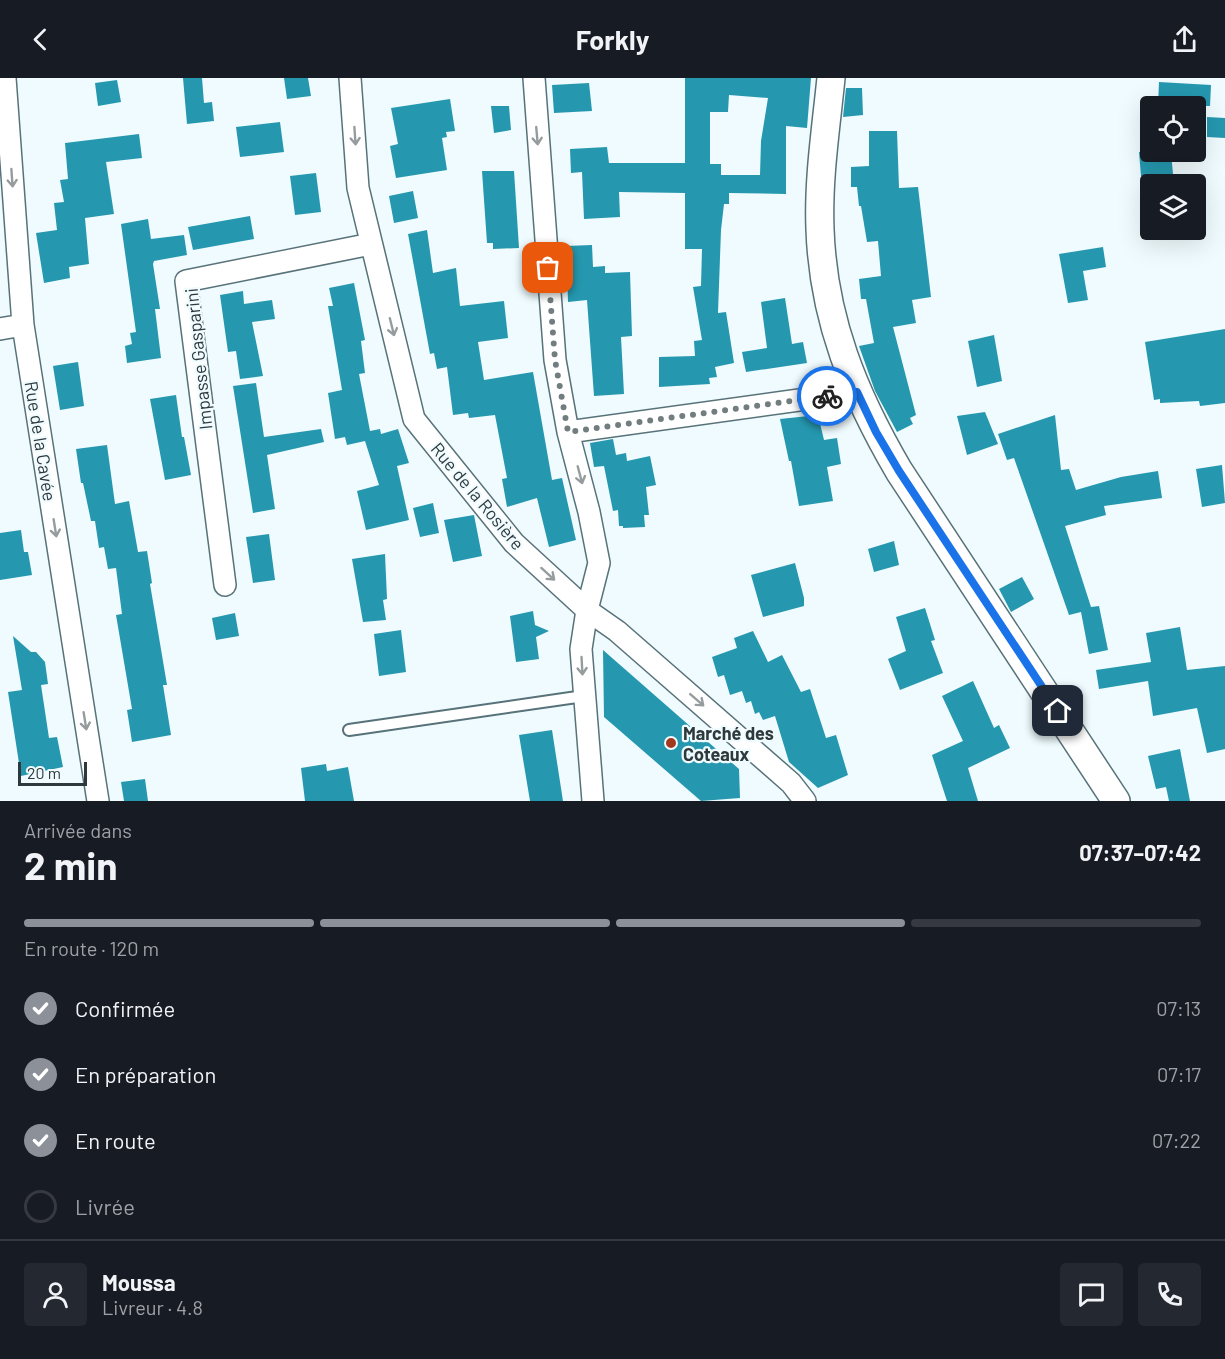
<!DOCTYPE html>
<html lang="fr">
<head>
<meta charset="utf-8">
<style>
  body { margin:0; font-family:Barlow,sans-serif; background:#242831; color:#f1f3f6; height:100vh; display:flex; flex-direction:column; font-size:22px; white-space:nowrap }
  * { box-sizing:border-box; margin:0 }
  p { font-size:20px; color:#9ea1a6 }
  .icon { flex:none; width:33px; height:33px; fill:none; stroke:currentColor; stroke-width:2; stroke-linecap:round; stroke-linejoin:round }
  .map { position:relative; height:723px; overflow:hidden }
  .panel { display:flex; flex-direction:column; background:#171b24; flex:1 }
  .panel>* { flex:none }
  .controls { position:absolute; left:1140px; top:18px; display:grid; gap:12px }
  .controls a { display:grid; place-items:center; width:66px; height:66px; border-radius:6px; background:#171b24; box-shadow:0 6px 24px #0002; font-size:30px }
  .scale { position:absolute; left:18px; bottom:15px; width:69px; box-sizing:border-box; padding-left:6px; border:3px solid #2e393c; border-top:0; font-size:16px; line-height:21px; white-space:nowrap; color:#2e393c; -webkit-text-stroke:4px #effbfe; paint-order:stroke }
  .pin { position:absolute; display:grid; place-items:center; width:51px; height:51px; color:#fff; margin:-26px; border-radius:12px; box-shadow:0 3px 9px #0006 }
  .courier { position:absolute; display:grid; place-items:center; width:60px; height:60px; margin:-30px; border:4px solid #1a73e8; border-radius:50%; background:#fff; color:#222; box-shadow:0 2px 8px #0007 }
  .head em { font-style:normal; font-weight:700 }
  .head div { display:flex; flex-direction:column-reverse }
  .head { display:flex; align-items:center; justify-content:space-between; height:102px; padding:0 24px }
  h1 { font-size:39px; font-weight:700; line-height:45px }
  .bar { display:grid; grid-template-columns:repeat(4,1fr); gap:9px 6px; align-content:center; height:72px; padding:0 24px }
  .bar i { height:8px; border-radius:4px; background:#363941 }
  .bar .current { background:#8c9099 }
  .bar p { grid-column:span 4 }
  .line { display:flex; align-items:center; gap:15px; padding:0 24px; border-top:2px solid #363941 }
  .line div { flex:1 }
  .round { display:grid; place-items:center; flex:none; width:63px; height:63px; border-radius:6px; background:#242831 }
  ol { padding:0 24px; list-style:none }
  li { display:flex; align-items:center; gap:18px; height:66px }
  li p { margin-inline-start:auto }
  li .icon { padding:6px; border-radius:50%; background:#8c9099; color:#fff; stroke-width:4 }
  li:last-child { color:#9ea1a6 }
  li i { width:33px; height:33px; border:3px solid #363941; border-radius:50% }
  header { display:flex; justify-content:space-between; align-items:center; height:78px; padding:0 24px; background:#171b24; font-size:27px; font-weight:700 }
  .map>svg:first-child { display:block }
</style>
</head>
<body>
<header><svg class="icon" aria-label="back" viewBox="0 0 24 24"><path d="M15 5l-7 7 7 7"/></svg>Forkly<svg class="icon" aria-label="share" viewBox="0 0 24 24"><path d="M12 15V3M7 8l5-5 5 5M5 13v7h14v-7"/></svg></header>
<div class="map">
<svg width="1225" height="723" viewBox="0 0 1225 723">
  <rect width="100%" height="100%" fill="#effbfe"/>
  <path fill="#2598af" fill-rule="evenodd" d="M183,0h19l2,25 8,-1 2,19 -27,3z
    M284,0h24l3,18 -24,3z
    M685,0h126l-4,50 -21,-2v68l-57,-1v11h-5l-3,26 -3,83 8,-1 8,51 -19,4 2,10 -8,1 1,6 -51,3v-30l36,-1 -1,-15 8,-1 -9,-53 8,-1 1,-37h-17v-56l-66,-1 1,25 -36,2 -2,-47 -11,1 -1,-24 37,-2 2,16h76zM729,17l39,3 -7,43 -1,34h-39v-11h-11v-52h18z
    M117,2l4,22 -23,4 -3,-23z
    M1159,4l52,3 -1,21h-52z
    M589,5l3,28 -38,2 -2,-28z
    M846,10h16l1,27 -20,2z
    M450,21l5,32 -9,1 1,5 -5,1 5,32 -51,8 -6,-32 8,-2 -7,-36z
    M491,28h18l2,24 -17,3z
    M1207,39l18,1v20l-18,-1z
    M280,44l4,30 -44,5 -4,-30z
    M869,53h28l2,57 19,-1 13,110 -19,3 4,23 -23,4 23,88 -6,3 3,6 -16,8 -22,-41 -16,-45 15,-3 -8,-44h-5l-2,-20 22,-3 -3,-35 -11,1 -6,-36h-2l-2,-19h-6v-20l18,-1z
    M139,56l3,24 -36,4 8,52 -29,4 4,46 -20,3 1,11 -26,5 -8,-50 21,-3 -3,-27 10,-1 -4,-22 8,-1 -3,-36z
    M1139,74h32l2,22 -32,2z
    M482,93h32l5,77 -26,1v-6h-6z
    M316,95l5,39 -26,3 -5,-39z
    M413,113l5,27 -24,5 -5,-27z
    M250,138l4,23 -61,11 -5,-23z
    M148,141l3,20 33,-4 3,20 -33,6 -1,3 7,45h-5l6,49 -34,5 -2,-17 7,-2 -2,-11 6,-1 -15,-108z
    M427,152l6,43 23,-5 4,38 44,-5 4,37 -30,4 6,38 49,-8 19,108 10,-2 14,62 -27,7 -12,-49 -30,9 -5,-28 5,-1 -12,-63 -26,3 -1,-5 -15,2 -6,-48 -10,2 -3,-16 -4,1 -22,-120z
    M592,167l1,22 12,-1v7l25,-1 2,64 -11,1 3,57 -30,2 -7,-96 -19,2 -2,-56z
    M1103,169l3,20 -23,4 5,29 -20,3 -9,-49z
    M354,205l11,57 -4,1 4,32 -6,1 11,57 10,-2 1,5 17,-5 11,34 -12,3 12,54 -43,10 -9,-39 22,-6 -14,-44 -18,4 -2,-8 -10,2 -7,-46 14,-3 -14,-84h5l-4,-18z
    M243,213l1,13 28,-4 3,19 -23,3 11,54 -23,3 -4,-28 -8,1 -8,-57z
    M785,220l7,46 11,-2 4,21 -61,9 -4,-20 25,-4 -6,-46z
    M1225,251v74l-25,3 -1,-5 -39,2v-4l-6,1 -9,-58z
    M994,257l8,46 -25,6 -9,-46z
    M78,284l6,44 -24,4 -7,-44z
    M256,305l8,54 57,-8 3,13 -57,13 8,54 -22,4 -20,-127z
    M176,317l6,42h2l7,38 -26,5 -15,-81z
    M985,334l13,32 -31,11 -10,-39z
    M818,337l6,25 13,-2 4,26 -14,3 6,34 -34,5 -8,-45h-2l-9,-42z
    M1055,337l6,55 8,-1 7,21 45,-13 37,-6 4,27 -58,8 2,9 -41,11 26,81 8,-1 9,44 -19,4 -8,-42 -12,3 -55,-157 -7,2 -9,-26z
    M613,361l3,16 10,-2 1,8 23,-5 6,29 -10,2 3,28h-5l1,12 -22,1v-2h-4l-1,-16 -5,1 -9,-45 -10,1 -4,-24z
    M107,367l8,59 14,-3 9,51 9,-1 5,32 -2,1 17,101h-4l8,50 -39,7 -5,-32 5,-1 -16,-94 6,-1 -6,-46 -8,1 -4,-22 -5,1 -4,-27h-4l-8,-38h-2l-5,-34z
    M1222,387l3,38 -23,4 -6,-38z
    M433,425l6,30 -19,4 -7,-29z
    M474,437l8,41 -29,6 -9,-42z
    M21,452l3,22h4l4,23 -32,5v-47z
    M269,456l6,46 -22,3 -7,-46z
    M894,463l5,24 -25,7 -6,-23z
    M385,476l2,45 -4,1 3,20 -23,2 -11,-63z
    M795,485l9,35v8l-41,11 -12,-42z
    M1022,499l12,22 -23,13 -12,-23z
    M925,530l10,32 -4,1 12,32 -43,17 -12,-31 18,-8 -10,-34z
    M533,533l2,14 14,6 -13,6 3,22 -23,3 -6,-46z
    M235,535l4,23 -23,4 -4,-22z
    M1180,549l7,43 38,-4v83l-18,4 -10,-45 -44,8 -5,-35 -49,8 -3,-19 55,-8 -5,-29z
    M401,552l5,42 -27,4 -5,-42z
    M753,553l15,31 14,-7 19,37 9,-3 16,49 10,-3 12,40 -30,13 -29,-26 -14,-46 -12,4 -4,-8 -4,2 -4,-13 -5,2 -4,-12 -12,4 -6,-20 -6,2 -6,-20 25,-9 -3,-10z
    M13,558l18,16h5l9,10 3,22 -7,1 8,53 8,-1 6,30 -42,9 -13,-84 14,-2z
    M603,572l136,119 1,29 -39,3 -97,-84z
    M973,603l21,47 5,-3 11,23 -42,20 10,33h-31l-15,-46 31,-14 -21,-45z
    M552,652l11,71h-33l-11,-66z
    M1180,671l10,52h-21l-3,-14 -10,2 -8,-33z
    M326,686l1,7 21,-4 6,34h-49l-4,-33z
    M145,701l3,22h-24l-3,-19z"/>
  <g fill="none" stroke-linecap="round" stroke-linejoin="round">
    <defs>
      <path id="service" d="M349,652l235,-34"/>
      <path id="minor" d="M5,0l18,247 75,476
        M350,0l8,110 56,231 100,124 73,67 30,21 174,152 14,18
        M534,0l21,282 13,72 21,80 10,51 -12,47 -6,39 12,152
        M0,251l23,-4
        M568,354l289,-40
        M225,507l-39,-304 185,-37"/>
      <path id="tertiary" d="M831,0c-5,50 -13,101 -11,151 3,90 34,165 79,242l217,330"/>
    </defs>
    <use href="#service" stroke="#587279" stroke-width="14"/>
    <use href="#minor" stroke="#587279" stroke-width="24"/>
    <use href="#tertiary" stroke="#587279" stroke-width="30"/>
    <use href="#service" stroke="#fff" stroke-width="10"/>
    <use href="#minor" stroke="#fff" stroke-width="21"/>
    <use href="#tertiary" stroke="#fff" stroke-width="27"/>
  </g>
  <defs><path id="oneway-shaft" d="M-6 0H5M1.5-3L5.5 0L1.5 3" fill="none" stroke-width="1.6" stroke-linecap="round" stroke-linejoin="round" transform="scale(1.5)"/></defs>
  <g stroke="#969c9e">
    <use href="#oneway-shaft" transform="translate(355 58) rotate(86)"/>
    <use href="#oneway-shaft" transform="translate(537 58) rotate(85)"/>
    <use href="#oneway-shaft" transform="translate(12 100) rotate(86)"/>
    <use href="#oneway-shaft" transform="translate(392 249) rotate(76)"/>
    <use href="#oneway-shaft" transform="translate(580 397) rotate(75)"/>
    <use href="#oneway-shaft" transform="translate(55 450) rotate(81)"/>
    <use href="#oneway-shaft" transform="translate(548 496) rotate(42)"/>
    <use href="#oneway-shaft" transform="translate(582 588) rotate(87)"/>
    <use href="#oneway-shaft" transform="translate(697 622) rotate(41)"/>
    <use href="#oneway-shaft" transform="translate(85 643) rotate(81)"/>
  </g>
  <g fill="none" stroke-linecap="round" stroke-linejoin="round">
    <path stroke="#727d80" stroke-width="6" stroke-dasharray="0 10.8" d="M548,190l7,92 13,72 259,-36"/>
    <path stroke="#1a73e8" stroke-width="8" d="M827,318l30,-4 19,40 23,39 159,240"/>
  </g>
  <circle fill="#a2391f" stroke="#effbfe" stroke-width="2" cx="671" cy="665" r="6"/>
  <g text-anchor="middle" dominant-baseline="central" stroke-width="4.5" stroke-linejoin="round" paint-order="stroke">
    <g font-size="18" fill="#2e393c" stroke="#effbfe">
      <text transform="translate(198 281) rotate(-96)">Impasse Gasparini</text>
      <text transform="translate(41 363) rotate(81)">Rue de la Cavée</text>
      <text transform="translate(478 418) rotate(50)">Rue de la Rosière</text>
    </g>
    <g font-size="18" font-weight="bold" fill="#2e393c" stroke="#effbfe" text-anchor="start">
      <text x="683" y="655">Marché des<tspan x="683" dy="21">Coteaux</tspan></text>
    </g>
  </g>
</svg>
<div class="controls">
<a><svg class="icon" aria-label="locate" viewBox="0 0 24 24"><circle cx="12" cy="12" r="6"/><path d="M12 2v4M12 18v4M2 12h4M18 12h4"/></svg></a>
<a><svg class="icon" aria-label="layers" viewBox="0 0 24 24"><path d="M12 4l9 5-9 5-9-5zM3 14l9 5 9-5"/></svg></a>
</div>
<div class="scale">20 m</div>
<div class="pin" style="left:548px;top:190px;background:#ea580c"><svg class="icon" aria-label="bag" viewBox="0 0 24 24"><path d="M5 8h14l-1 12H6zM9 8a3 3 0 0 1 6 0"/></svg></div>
<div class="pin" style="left:1058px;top:633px;background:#1f2937"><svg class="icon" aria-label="home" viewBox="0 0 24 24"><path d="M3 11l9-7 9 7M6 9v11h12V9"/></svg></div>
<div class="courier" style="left:827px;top:318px"><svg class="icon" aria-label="bike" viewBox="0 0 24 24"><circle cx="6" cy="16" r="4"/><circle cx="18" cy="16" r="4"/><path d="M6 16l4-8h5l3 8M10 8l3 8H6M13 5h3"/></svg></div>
</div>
<section class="panel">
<div class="head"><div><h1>2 min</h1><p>Arrivée dans</p></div><em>07:37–07:42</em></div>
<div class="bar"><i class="current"></i><i class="current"></i><i class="current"></i><i></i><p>En route · 120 m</p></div>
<ol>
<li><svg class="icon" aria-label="check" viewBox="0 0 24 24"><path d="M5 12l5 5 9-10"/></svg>Confirmée<p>07:13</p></li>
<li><svg class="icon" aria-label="check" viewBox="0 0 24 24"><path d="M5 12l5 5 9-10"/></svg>En préparation<p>07:17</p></li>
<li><svg class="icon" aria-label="check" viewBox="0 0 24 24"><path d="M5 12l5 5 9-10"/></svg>En route<p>07:22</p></li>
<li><i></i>Livrée</li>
</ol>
<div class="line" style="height:108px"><a class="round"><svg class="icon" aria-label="person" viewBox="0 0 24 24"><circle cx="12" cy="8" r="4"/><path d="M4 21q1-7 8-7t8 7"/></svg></a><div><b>Moussa</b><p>Livreur · 4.8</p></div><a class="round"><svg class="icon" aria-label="chat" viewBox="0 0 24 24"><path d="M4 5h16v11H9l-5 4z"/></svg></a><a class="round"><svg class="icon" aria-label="phone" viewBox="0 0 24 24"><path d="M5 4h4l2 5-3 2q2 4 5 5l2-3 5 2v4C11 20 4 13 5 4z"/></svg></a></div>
</section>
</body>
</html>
